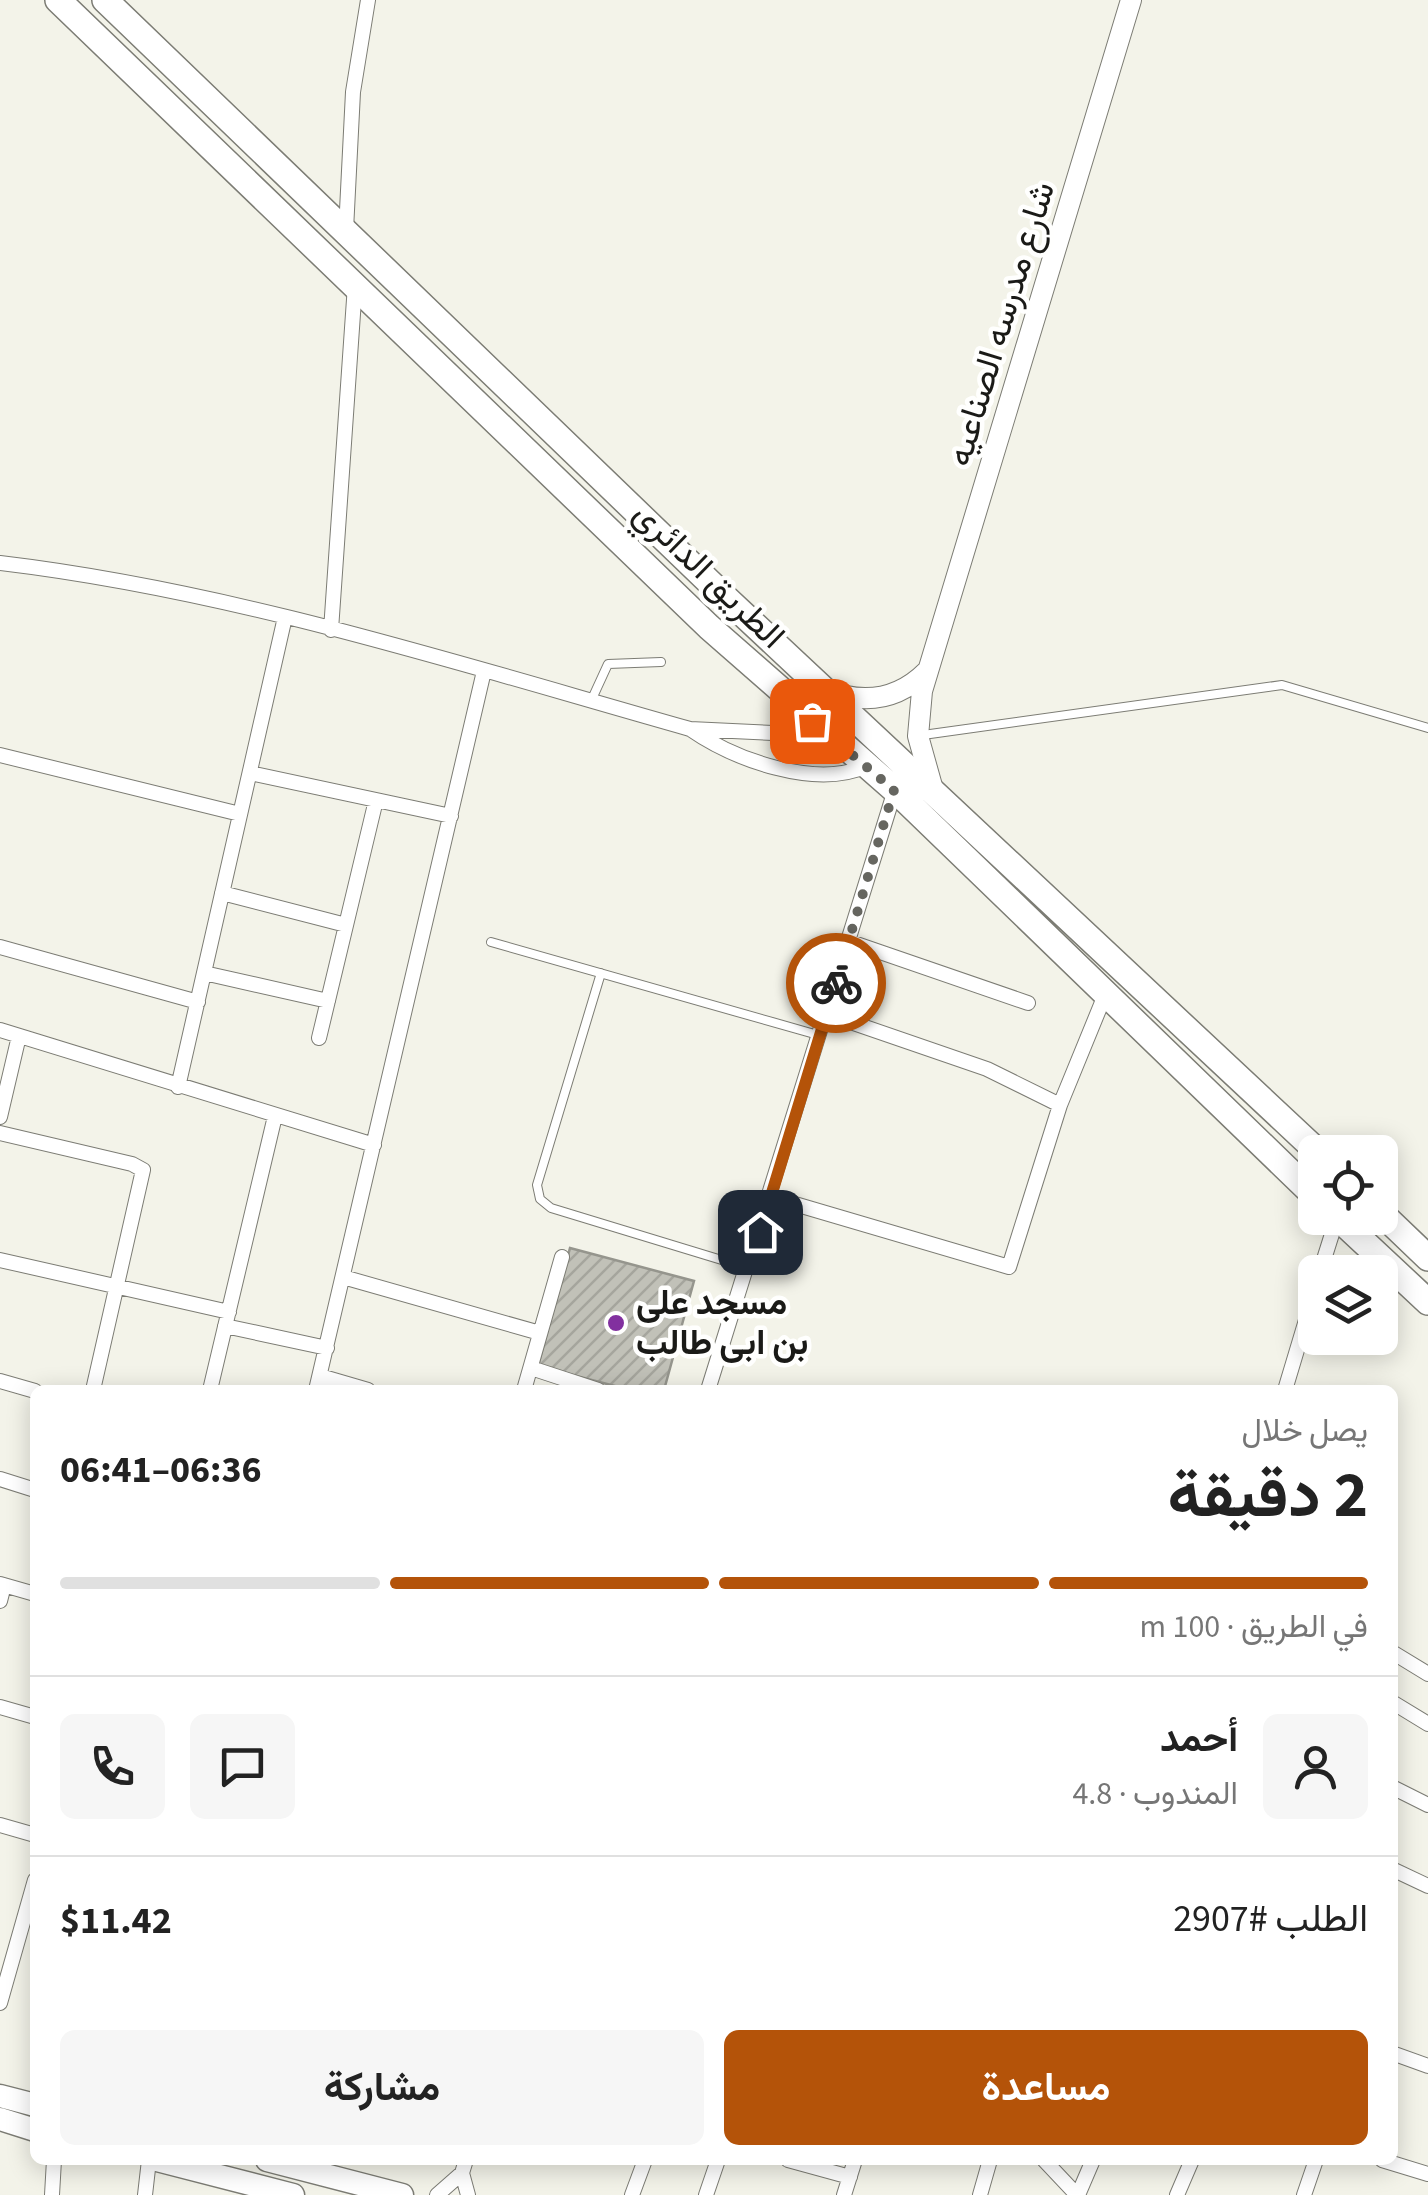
<!DOCTYPE html>
<html lang="ar">
<head>
<meta charset="utf-8">
<style>
  body { margin:0; font-family:"Source Sans 3",Vazirmatn,sans-serif; background:#f6f6f6; color:#222; direction:rtl; height:100vh; display:flex; flex-direction:column; font-size:38px; white-space:nowrap }
  * { box-sizing:border-box; margin:0 }
  p { font-size:32px; color:#767676 }
  .icon { flex:none; width:55px; height:55px; fill:none; stroke:currentColor; stroke-width:2; stroke-linecap:round; stroke-linejoin:round }
  .map { position:relative; flex:1; overflow:hidden; direction:ltr }
  .panel { position:absolute; left:30px; top:1385px; width:1368px; height:780px; display:flex; flex-direction:column; background:#fff; border-radius:15px; box-shadow:0 5px 25px #0003; direction:rtl }
  .panel>* { flex:none }
  .buttons { position:absolute; left:1298px; top:1135px; display:grid; gap:20px }
  .buttons a { display:grid; place-items:center; width:100px; height:100px; border-radius:15px; background:#fff; box-shadow:0 5px 25px #0003; font-size:50px }
  .pin { position:absolute; display:grid; place-items:center; width:85px; height:85px; color:#fff; margin:-42px; border-radius:20px; box-shadow:0 5px 15px #0006 }
  .courier { position:absolute; display:grid; place-items:center; width:100px; height:100px; margin:-50px; border:8px solid #b45309; border-radius:50%; background:#fff; color:#222; box-shadow:0 2px 12px #0007 }
  .head em { font-style:normal; font-weight:700 }
  .head div { display:flex; flex-direction:column-reverse }
  .head { display:flex; align-items:center; justify-content:space-between; height:170px; padding:0 30px }
  h1 { font-size:65px; font-weight:700; line-height:75px }
  .bar { display:grid; grid-template-columns:repeat(4,1fr); gap:15px 10px; align-content:center; height:120px; padding:0 30px }
  .bar i { height:12px; border-radius:8px; background:#e0e0e0 }
  .bar .current { background:#b45309 }
  .bar p { grid-column:span 4 }
  .line { display:flex; align-items:center; gap:25px; padding:0 30px; border-top:2px solid #e0e0e0 }
  .line div { flex:1 }
  .round { display:grid; place-items:center; flex:none; width:105px; height:105px; border-radius:15px; background:#f6f6f6 }
  .button { display:flex; gap:20px; margin-top:auto; padding:20px 30px }
  .button a { flex:1; height:115px; border-radius:15px; background:#b45309; color:#fff; font-size:40px; font-weight:700; line-height:115px; text-align:center }
  .button a+a { background:#f6f6f6; color:#222 }
  .map>svg:first-child { display:block }
</style>
</head>
<body>
<div class="map">
<svg width="1428" height="2195" viewBox="0 0 1428 2195">
  <defs>
    <pattern id="building-hatch" width="6" height="6" patternUnits="userSpaceOnUse" patternTransform="scale(2.5)"><rect width="6" height="6" fill="#c1c1b8"/><path d="M-1 1l2-2M0 6l6-6M5 7l2-2" fill="none" stroke="#a5a59d"/></pattern>
  </defs>
  <rect width="100%" height="100%" fill="#f3f3e9"/>
  <path fill="url(#building-hatch)" stroke="#95958d" stroke-width="2.5" d="M570,1248l124,33 -30,109h-34l-92,-24z"/>
  <g fill="none" stroke-linecap="round" stroke-linejoin="round">
    <defs>
      <path id="lane" d="M591,701l17,-37 53,-2
        M923,735l359,-50 146,43
        M491,942l327,93
        M601,973l-64,212 3,14 11,9 197,60"/>
      <path id="street" d="M346,230l7,-138 15,-92
        M0,563c235,28 463,102 690,166 45,31 125,60 177,37
        M331,630l24,-345
        M690,729l83,4 39,-12
        M0,755l240,59
        M250,773l201,43
        M222,893l124,32
        M848,941l180,62
        M0,947l198,55
        M204,973l124,28
        M827,1014l160,55 73,36
        M0,1030l374,115
        M319,1038l57,-238
        M178,1087l107,-470
        M0,1117l19,-81
        M0,1133l132,31 11,6 -50,220
        M771,1197l238,70 51,-162 45,-110
        M0,1260l229,52
        M1320,1272l17,-54
        M343,1277l197,56
        M225,1326l102,22
        M531,1368l67,22
        M320,1376l48,14
        M0,1381l35,10
        M210,1390l65,-274
        M316,1390l168,-719
        M524,1390l38,-133
        M708,1390l187,-600
        M1285,1390l30,-100
        M0,1479l35,11
        M0,1584l35,10
        M0,1601l4,-16
        M1392,1652l36,22
        M1392,1702l36,22
        M0,1707l35,10
        M1392,1787l36,18
        M0,1825l35,10
        M1392,1869l36,17
        M0,2003l35,-123
        M1392,2053l36,13
        M466,2160l-4,13 6,22
        M788,2160l62,17
        M1044,2160l33,35
        M1382,2160l46,14
        M52,2195l2,-35
        M145,2195l4,-35
        M437,2195l25,-22
        M632,2195l13,-35
        M706,2195l12,-35
        M844,2195l11,-35
        M980,2195l10,-35
        M1078,2195l15,-35
        M1177,2195l15,-35
        M1304,2195l12,-35"/>
      <path id="secondary" d="M826,690c38,15 72,10 101,-19
        M932,786l-14,-50 4,-45 209,-691"/>
      <path id="primary" d="M0,2096l35,9
        M0,2119l35,11
        M157,2160l136,35
        M267,2160l135,35"/>
      <path id="highway" d="M58,0l651,627 186,163 420,406
        M105,0l624,601 589,551
        M1380,1212l48,46
        M1338,1218l90,84"/>
    </defs>
    <use href="#lane" stroke="#7c7c74" stroke-width="10"/>
    <use href="#street" stroke="#7c7c74" stroke-width="16"/>
    <use href="#secondary" stroke="#7c7c74" stroke-width="22"/>
    <use href="#primary" stroke="#7c7c74" stroke-width="25"/>
    <use href="#highway" stroke="#7c7c74" stroke-width="28"/>
    <use href="#lane" stroke="#fff" stroke-width="8"/>
    <use href="#street" stroke="#fff" stroke-width="14"/>
    <use href="#secondary" stroke="#fff" stroke-width="20"/>
    <use href="#primary" stroke="#fff" stroke-width="22"/>
    <use href="#highway" stroke="#fff" stroke-width="25"/>
  </g>
  <g fill="none" stroke-linecap="round" stroke-linejoin="round">
    <path stroke="#666660" stroke-width="10" stroke-dasharray="0 18" d="M812,721l82,69 -58,193"/>
    <path stroke="#b45309" stroke-width="12" d="M760,1232l76,-249"/>
  </g>
  <circle fill="#82309f" stroke="#fffffe" stroke-width="4" cx="616" cy="1323" r="10"/>
  <g text-anchor="middle" dominant-baseline="central" stroke-width="9" stroke-linejoin="round" paint-order="stroke">
    <g font-size="35" fill="#1a1a17" stroke="#fffffe">
      <text transform="translate(1001 324) rotate(-73)">شارع مدرسه الصناعيه</text>
      <text transform="translate(709 575) rotate(44)">الطريق الدائري</text>
    </g>
    <g font-size="35" font-weight="bold" fill="#1a1a17" stroke="#fffffe" text-anchor="start">
      <text x="636" y="1303">مسجد على<tspan x="636" dy="40">بن ابى طالب</tspan></text>
    </g>
  </g>
</svg>
<div class="buttons">
<a><svg class="icon" aria-label="locate" viewBox="0 0 24 24"><circle cx="12" cy="12" r="6"/><path d="M12 2v4M12 18v4M2 12h4M18 12h4"/></svg></a>
<a><svg class="icon" aria-label="layers" viewBox="0 0 24 24"><path d="M12 4l9 5-9 5-9-5zM3 14l9 5 9-5"/></svg></a>
</div>
<div class="pin" style="left:812px;top:721px;background:#ea580c"><svg class="icon" aria-label="bag" viewBox="0 0 24 24"><path d="M5 8h14l-1 12H6zM9 8a3 3 0 0 1 6 0"/></svg></div>
<div class="pin" style="left:760px;top:1232px;background:#1f2937"><svg class="icon" aria-label="home" viewBox="0 0 24 24"><path d="M3 11l9-7 9 7M6 9v11h12V9"/></svg></div>
<div class="courier" style="left:836px;top:983px"><svg class="icon" aria-label="bike" viewBox="0 0 24 24"><circle cx="6" cy="16" r="4"/><circle cx="18" cy="16" r="4"/><path d="M6 16l4-8h5l3 8M10 8l3 8H6M13 5h3"/></svg></div>
<section class="panel">
<div class="head"><div><h1>2 دقيقة</h1><p>يصل خلال</p></div><em>06:36–06:41</em></div>
<div class="bar"><i class="current"></i><i class="current"></i><i class="current"></i><i></i><p>في الطريق · 100 m</p></div>
<div class="line" style="height:180px"><a class="round"><svg class="icon" aria-label="person" viewBox="0 0 24 24"><circle cx="12" cy="8" r="4"/><path d="M4 21q1-7 8-7t8 7"/></svg></a><div><b>أحمد</b><p>المندوب · 4.8</p></div><a class="round"><svg class="icon" aria-label="chat" viewBox="0 0 24 24"><path d="M4 5h16v11H9l-5 4z"/></svg></a><a class="round"><svg class="icon" aria-label="phone" viewBox="0 0 24 24"><path d="M5 4h4l2 5-3 2q2 4 5 5l2-3 5 2v4C11 20 4 13 5 4z"/></svg></a></div>
<div class="line" style="height:130px"><div>الطلب #2907</div><b>$11.42</b></div>
<div class="button"><a>مساعدة</a><a>مشاركة</a></div>
</section>
</div>
</body>
</html>
